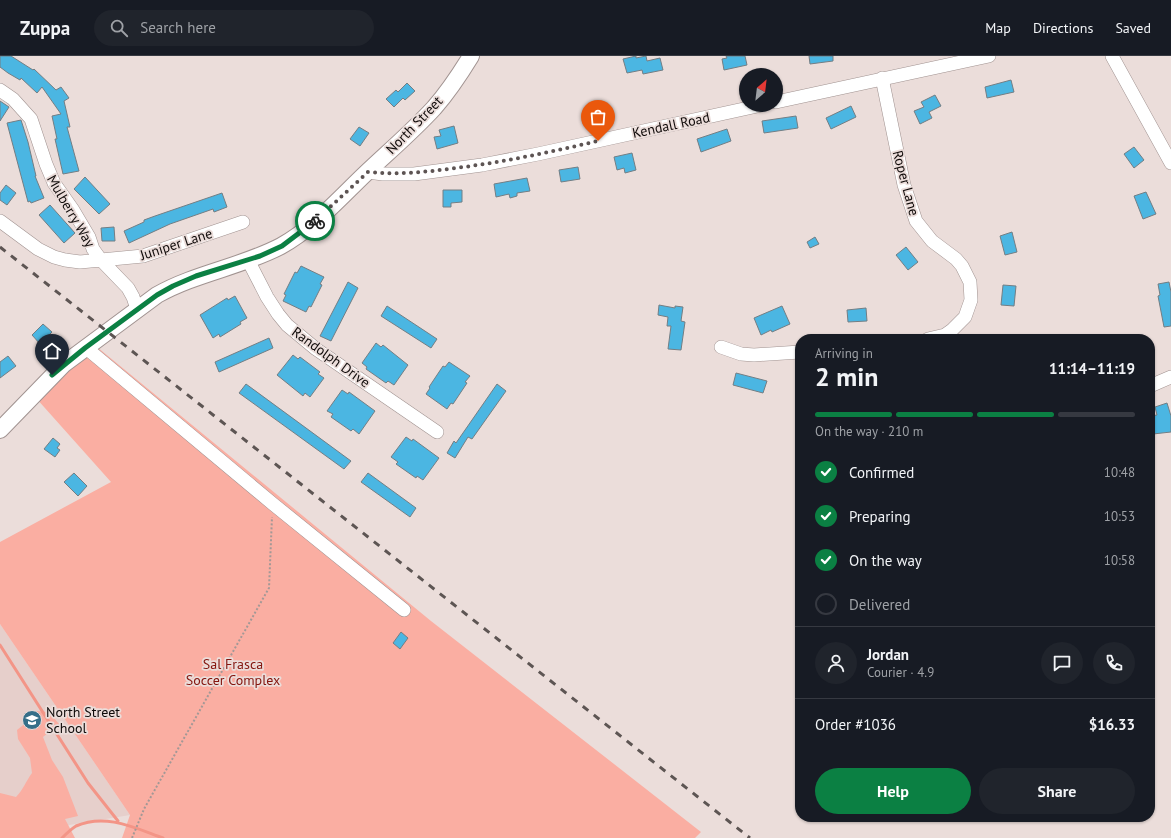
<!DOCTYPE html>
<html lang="en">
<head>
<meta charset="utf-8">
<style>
  body { margin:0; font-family:"PT Sans",sans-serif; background:#20242c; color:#f1f3f6; height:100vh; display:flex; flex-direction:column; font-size:15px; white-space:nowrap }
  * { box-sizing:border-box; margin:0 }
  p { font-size:13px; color:#9ea1a6 }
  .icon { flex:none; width:22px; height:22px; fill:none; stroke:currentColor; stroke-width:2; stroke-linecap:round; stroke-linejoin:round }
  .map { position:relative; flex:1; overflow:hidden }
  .panel { position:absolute; left:795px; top:278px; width:360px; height:488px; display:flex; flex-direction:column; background:#171b24; border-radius:16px; box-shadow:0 1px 3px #0004 }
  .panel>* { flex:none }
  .needle { width:26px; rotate:28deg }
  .controls { position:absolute; left:739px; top:12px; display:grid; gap:8px }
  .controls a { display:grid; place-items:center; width:44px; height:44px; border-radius:50%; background:#171b24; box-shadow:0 1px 3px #0004; font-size:20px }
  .pin { position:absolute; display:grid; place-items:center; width:34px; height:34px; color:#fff; margin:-41px -17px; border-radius:50% 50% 50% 0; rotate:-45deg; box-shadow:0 0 4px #0007 }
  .pin .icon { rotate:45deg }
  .courier { position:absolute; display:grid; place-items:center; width:40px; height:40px; margin:-20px; border:3px solid #0b8043; border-radius:50%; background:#fff; color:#222; box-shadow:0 1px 5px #0007 }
  .headline em { font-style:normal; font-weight:600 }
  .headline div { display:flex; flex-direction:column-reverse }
  .headline { display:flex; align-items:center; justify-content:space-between; height:68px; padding:0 20px }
  h1 { font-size:26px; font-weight:600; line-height:30px }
  .bar { display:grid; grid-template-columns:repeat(4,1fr); gap:6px 4px; align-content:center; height:48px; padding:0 20px }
  .bar i { height:5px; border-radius:3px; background:#363941 }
  .bar .current { background:#0b8043 }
  .bar p { grid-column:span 4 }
  .line { display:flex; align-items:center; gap:10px; padding:0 20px; border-top:1px solid #363941 }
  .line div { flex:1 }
  .round { display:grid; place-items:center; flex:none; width:42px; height:42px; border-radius:21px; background:#20242c }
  ol { padding:0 20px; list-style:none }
  li { display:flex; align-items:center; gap:12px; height:44px }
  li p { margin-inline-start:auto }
  li .icon { padding:4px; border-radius:50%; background:#0b8043; color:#fff; stroke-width:4 }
  li:last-child { color:#9ea1a6 }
  li i { width:22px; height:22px; border:2px solid #363941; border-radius:50% }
  .action { display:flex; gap:8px; margin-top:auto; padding:8px 20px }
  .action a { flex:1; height:46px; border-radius:24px; background:#0b8043; color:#fff; font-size:16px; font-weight:600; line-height:46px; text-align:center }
  .action a+a { background:#20242c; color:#f1f3f6 }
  header { display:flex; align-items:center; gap:24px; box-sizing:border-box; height:56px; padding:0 20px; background:#171b24; border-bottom:1px solid #363941 }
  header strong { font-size:19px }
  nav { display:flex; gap:22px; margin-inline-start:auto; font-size:14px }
  .search { width:280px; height:36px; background:#20242c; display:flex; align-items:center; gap:10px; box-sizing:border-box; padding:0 14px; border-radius:22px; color:#9ea1a6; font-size:15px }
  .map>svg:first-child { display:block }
</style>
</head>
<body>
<header>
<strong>Zuppa</strong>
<div class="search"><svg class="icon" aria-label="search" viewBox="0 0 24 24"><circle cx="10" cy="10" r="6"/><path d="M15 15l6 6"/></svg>Search here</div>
<nav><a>Map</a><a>Directions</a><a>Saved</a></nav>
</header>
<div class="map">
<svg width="1171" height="782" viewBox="0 0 1171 782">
  <rect width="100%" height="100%" fill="#ebddda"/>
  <path fill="#e6cfcb" d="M0,568l130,191 -61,10 -15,13h-54z"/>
  <path fill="#faaea2" d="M97,291l334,274 270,211 -6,6h-573l8,-23 -130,-191v-82l111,-60 -75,-84 41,-37z
    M36,655l13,1 10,12 -16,13 9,23 11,17 15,39 -13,3 10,19h-75v-45l16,4c7,-7 10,-16 16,-24l-2,-15 -12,-19 -1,-9 10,-8z"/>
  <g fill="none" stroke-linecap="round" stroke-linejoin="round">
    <path stroke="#f39587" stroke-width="3" d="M0,589l88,138 30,38
      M62,782c4,-4 9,-9 14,-12 30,-13 59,2 87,12"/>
  </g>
  <path fill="#4bb6e2" stroke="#737e84" d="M0,0h11l22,14 1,-1 22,21 5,-3 8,11 -5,3 6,26h-3l12,44 -16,3 -8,-35h2l-5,-23 9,-2 -19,-27 -5,6 -16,-15 -1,2 -12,-7 -8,-6z
    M636,0v2l10,-2 1,5 13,-3 3,12 -20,4 -1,-4 -15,3 -4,-14z
    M726,0h19l2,9 -23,5 -2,-11 5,-1z
    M809,0h24v5l-23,3z
    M1011,24l3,12 -27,6 -2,-11z
    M407,27l8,8 -10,9 -2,-2 -9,9 -8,-8 10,-9 2,2z
    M935,39l6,11 -12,6 3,6 -12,6 -6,-13 10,-4 -3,-5z
    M0,45l9,6 -9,14z
    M851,50l5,11 -25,12 -5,-11z
    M796,60l2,12 -34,5 -2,-12z
    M21,64l7,22 8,34h-1l9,22 -13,5 -1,-2 -2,1 -21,-79z
    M454,70l4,17 -21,6 -3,-12 7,-1 -2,-6z
    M359,71l10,6 -9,13 -10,-7z
    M727,73l4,12 -30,11 -4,-13z
    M1134,91l10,13 -10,8 -10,-14z
    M632,97l4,17 -11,3 -1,-5 -7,2 -3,-13z
    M578,111l2,12 -19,3 -2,-12z
    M85,121l25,27 -11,10 -25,-25z
    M527,122l3,13 -13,2v3l-7,2 -1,-4 -13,3 -2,-13z
    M6,129l10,8 -9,12 -7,-5v-7z
    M443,134h19v12l-11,1v4h-8z
    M1146,136l10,22 -13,5 -9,-23z
    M222,137l5,14 -13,5 -1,-3 -43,15 -41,19 -5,-12 20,-9v-2l11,-4z
    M50,149l25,28 -11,10 -25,-28z
    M114,171l1,14h-13l-1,-13z
    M1012,176l5,20 -12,3 -5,-19z
    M815,181l4,7 -9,4 -3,-6z
    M906,191l12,15 -10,8 -12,-15z
    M301,210l23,11 -4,7 2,1 -11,22 -2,-1 -3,6 -23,-11 3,-6 -2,-1 11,-22 2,1z
    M348,226l10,6 -27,53 -11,-5z
    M1169,226l2,10v34l-7,1 -6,-31 2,-1 -2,-11z
    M1003,229l13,1 -2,20 -13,-1z
    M235,240l12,22 -7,4 1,2 -21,13 -1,-3 -6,4 -13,-23 27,-17 1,2z
    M659,249l16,3v-2l8,1 -2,14 4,1 -4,28 -13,-1 3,-23h-4l1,-9 -10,-2z
    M387,250l50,33 -6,9 -50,-32z
    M782,250l8,18 -18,8 -1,-2 -10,5 -7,-17z
    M866,252l1,13 -19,1 -1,-12z
    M43,268l9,8 -5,5 9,9 -7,8 -17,-19z
    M269,282l4,10 -54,24 -4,-10z
    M376,287l5,4 2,-2 25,20 -14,20 -6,-4 -2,2 -20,-14 1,-2 -5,-4z
    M293,299l5,4 2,-2 20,15 -2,2 6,4 -14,19 -5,-4 -2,3 -26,-21z
    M8,300l8,10 -16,12v-16z
    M449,306l21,14 -5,6 2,1 -14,21 -2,-1 -4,6 -21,-15 4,-6 -1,-1 14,-21 2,1z
    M736,317l31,8 -4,12 -30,-8z
    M246,328l105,77 -7,8 -105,-76z
    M497,328l9,7 -34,48 -4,-2 -13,21 -8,-5 7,-12 2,2z
    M342,334l6,4 1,-2 26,19 -16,23 -6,-5 -2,2 -20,-14 2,-3 -6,-3z
    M1167,347l4,13v16l-18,2 -2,-18 6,-1 -2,-8z
    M406,381l6,4 1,-2 26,19 -16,22 -6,-4 -1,2 -20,-14 2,-2 -7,-5z
    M53,382l7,6 -3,4 3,2 -5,7 -11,-8z
    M74,417l13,13 -9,10 -14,-14z
    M368,417l48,35 -6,9 -49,-35z
    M401,576l7,6 -8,11 -7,-6z"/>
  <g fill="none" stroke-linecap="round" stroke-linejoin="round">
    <defs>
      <path id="minor" d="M1112,0l59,107
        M882,22l22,107 12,36 16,20 24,18 6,7 8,16 1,18 -6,17 -13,13 -7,5 -17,4
        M0,34l13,9 18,20 15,45 8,19 19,27 16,27 4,12 8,11 27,28 5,9 4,12
        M776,46l213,-46
        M368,116l15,2h31l68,-9 56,-11 224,-49
        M0,165l38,28 16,8 11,3 15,2 63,-6 100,-34
        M248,204l19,37 11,17 9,11 29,24 121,83
        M85,291l188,157 131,106
        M721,291l20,7 13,1 46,-3
        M1150,330l21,-9"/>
      <path id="major" d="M0,374l64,-66 93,-69c39,-22 84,-28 124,-49 31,-17 57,-46 83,-71 23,-22 48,-43 70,-67 14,-16 26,-34 37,-52"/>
    </defs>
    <use href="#minor" stroke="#a19391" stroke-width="14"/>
    <use href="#major" stroke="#a19391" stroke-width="18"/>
    <path stroke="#a39896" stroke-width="2" stroke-dasharray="2 2" stroke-linecap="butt" d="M132,782l12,-29 125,-221 3,-71"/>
    <use href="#minor" stroke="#fff" stroke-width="13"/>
    <use href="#major" stroke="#fff" stroke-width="16"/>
    <path stroke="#5d5553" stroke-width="3" stroke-dasharray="7 7" stroke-linecap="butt" d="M0,191l750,591"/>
  </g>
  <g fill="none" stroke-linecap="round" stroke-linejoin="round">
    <path stroke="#5d5453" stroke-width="4" stroke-dasharray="0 7.2" d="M315,165l53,-49c30,3 58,0 88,-4 48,-6 95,-16 142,-27"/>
    <path stroke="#0b8043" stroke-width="5" d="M52,319l33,-27 72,-53 16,-9 23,-10 64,-20 22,-10 33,-25"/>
  </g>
  <defs>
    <symbol id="school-disc" viewBox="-11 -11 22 22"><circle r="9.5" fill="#366f89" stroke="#ebddda"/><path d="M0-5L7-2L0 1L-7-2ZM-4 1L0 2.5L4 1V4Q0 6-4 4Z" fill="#fff"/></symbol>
  </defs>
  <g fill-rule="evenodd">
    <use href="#school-disc" x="21" y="653" width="22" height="22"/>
  </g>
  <g text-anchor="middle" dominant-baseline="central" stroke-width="3.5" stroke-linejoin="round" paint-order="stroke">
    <g font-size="14" fill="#100b0a" stroke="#ebddda">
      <text transform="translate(414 69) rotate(-46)">North Street</text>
      <text transform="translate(671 69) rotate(-12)">Kendall Road</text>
      <text transform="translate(906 127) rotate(75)">Roper Lane</text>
      <text transform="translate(71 155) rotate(60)">Mulberry Way</text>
      <text transform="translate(176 188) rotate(-18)">Juniper Lane</text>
      <text transform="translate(331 301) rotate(36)">Randolph Drive</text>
    </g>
    <g font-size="14" fill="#84150e" stroke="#ebddda">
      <text x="233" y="608">Sal Frasca<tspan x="233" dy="16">Soccer Complex</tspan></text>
    </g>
    <g font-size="14" fill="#100b0a" stroke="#ebddda" text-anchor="start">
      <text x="46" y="656">North Street<tspan x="46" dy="16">School</tspan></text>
    </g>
  </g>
</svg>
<div class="controls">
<a><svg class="needle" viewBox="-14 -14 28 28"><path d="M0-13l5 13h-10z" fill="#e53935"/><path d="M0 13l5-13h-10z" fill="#9ea1a6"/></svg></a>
</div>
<div class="pin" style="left:598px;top:85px;background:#ea580c"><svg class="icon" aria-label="bag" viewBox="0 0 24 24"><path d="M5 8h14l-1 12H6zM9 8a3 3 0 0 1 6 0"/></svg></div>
<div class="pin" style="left:52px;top:319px;background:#1f2937"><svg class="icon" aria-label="home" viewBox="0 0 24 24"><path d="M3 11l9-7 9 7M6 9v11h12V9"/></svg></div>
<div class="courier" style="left:315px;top:165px"><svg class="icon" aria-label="bike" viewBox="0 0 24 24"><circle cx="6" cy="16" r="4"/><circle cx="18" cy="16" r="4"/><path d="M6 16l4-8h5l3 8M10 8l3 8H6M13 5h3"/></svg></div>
<section class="panel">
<div class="headline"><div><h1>2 min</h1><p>Arriving in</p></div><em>11:14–11:19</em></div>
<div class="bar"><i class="current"></i><i class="current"></i><i class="current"></i><i></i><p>On the way · 210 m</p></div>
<ol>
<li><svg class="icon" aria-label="check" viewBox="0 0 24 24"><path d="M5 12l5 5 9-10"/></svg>Confirmed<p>10:48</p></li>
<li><svg class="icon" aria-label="check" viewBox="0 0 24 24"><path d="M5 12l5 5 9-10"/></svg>Preparing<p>10:53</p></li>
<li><svg class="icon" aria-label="check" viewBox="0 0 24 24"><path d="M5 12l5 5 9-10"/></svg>On the way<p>10:58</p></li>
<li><i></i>Delivered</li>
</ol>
<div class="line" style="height:72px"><a class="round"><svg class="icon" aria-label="person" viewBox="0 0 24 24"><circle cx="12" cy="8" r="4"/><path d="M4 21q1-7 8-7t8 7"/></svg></a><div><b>Jordan</b><p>Courier · 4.9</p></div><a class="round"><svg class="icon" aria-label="chat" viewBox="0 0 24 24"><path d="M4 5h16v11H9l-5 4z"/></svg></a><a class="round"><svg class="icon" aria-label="phone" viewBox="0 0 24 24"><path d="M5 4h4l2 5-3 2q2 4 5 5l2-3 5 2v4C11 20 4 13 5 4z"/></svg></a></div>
<div class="line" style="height:52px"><div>Order #1036</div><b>$16.33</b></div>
<div class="action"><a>Help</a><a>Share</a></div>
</section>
</div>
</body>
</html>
